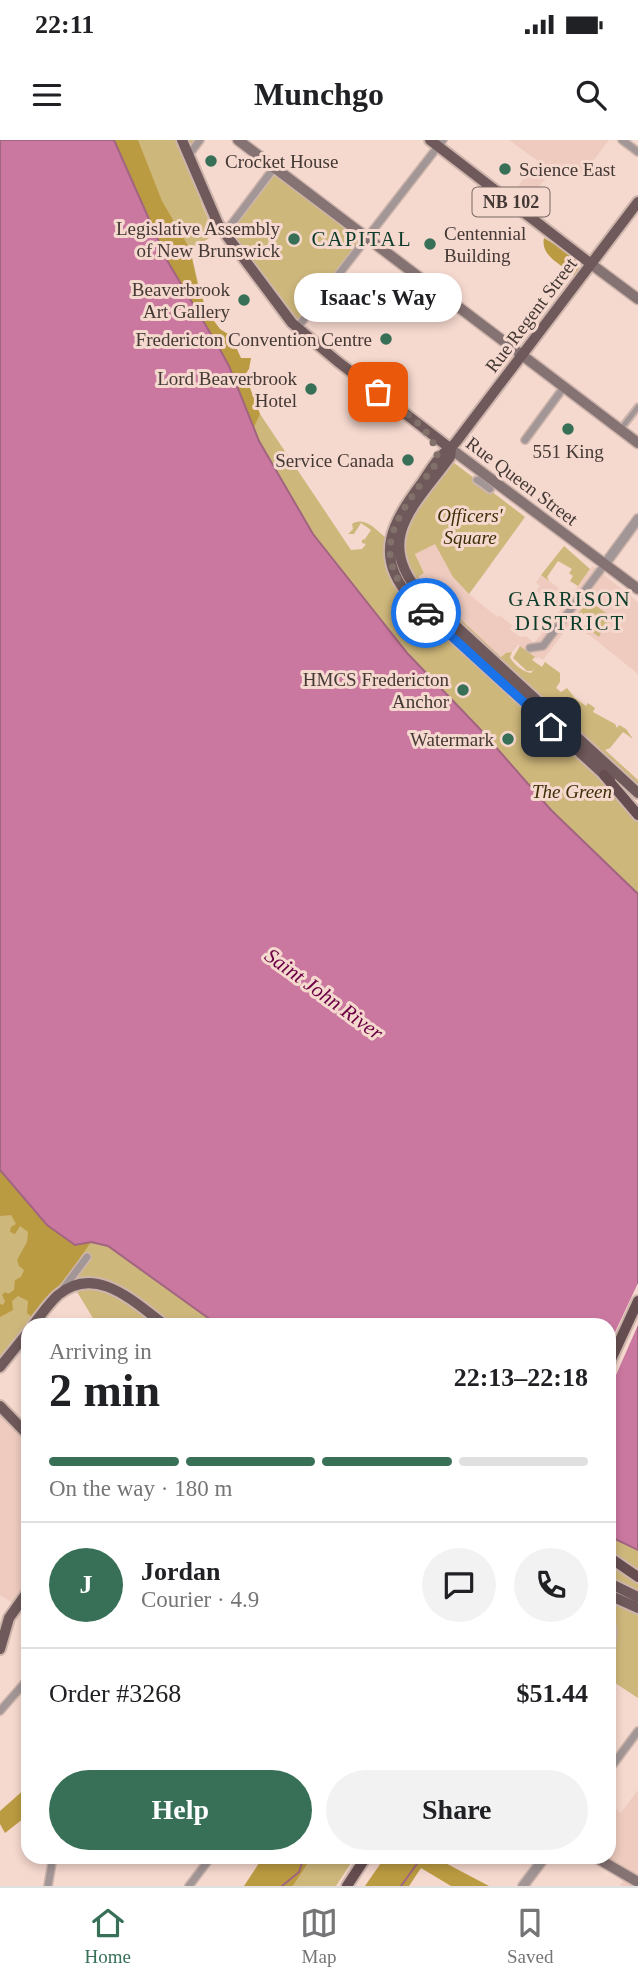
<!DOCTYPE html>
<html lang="en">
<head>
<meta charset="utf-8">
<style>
  body { margin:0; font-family:Georgia,serif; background:#f2f2f2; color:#202124; height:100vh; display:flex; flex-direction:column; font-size:26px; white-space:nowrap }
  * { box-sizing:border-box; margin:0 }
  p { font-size:23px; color:#757577 }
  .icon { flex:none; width:38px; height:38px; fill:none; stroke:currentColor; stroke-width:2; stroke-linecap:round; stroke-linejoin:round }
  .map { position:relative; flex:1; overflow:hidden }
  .panel { position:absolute; left:21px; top:1178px; width:595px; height:546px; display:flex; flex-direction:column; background:#fff; border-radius:21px; box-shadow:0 4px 10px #0003 }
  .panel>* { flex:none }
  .pin { position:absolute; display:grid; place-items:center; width:60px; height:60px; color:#fff; margin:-30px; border-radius:14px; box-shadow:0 4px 10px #0006 }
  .courier { position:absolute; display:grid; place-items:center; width:70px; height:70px; margin:-35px; border:5px solid #1a73e8; border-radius:50%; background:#fff; color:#222; box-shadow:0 2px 9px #0007 }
  .bubble { position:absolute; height:49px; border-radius:24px; background:#fff; box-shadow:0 4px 10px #0003; font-size:23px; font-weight:600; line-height:49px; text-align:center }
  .summary em { font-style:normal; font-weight:600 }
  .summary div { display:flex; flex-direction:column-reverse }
  .summary { display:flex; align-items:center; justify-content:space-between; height:119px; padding:0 28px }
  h1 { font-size:46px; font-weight:600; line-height:52px }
  .bar { display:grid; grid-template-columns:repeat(4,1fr); gap:10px 7px; align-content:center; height:84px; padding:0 28px }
  .bar i { height:9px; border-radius:5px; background:#e0e0e0 }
  .bar .selected { background:#377057 }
  .bar p { grid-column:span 4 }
  .line { display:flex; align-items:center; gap:18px; padding:0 28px; border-top:2px solid #e0e0e0 }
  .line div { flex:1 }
  .round { display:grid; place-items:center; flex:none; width:74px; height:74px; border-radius:37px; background:#f2f2f2 }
  .primary-button { display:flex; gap:14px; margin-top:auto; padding:14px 28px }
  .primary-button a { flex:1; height:80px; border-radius:42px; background:#377057; color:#fff; font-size:28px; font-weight:600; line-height:80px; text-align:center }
  .primary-button a+a { background:#f2f2f2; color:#202124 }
  .status { display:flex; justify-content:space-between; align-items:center; height:49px; padding:0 35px; background:#fff; direction:ltr }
  .status svg { height:19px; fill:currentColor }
  header { display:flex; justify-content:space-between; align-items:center; height:91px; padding:0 28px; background:#fff; font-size:32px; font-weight:600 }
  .tab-bar { display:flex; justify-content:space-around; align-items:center; height:98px; border-top:2px solid #e0e0e0; background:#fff; font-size:19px; color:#757577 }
  .tab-bar a { display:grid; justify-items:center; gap:4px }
  .tab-bar .selected { color:#377057 }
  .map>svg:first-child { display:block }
</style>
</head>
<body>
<div class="status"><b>22:11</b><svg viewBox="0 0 49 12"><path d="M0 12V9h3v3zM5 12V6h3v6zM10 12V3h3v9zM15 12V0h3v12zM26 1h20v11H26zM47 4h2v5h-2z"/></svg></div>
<header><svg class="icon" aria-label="menu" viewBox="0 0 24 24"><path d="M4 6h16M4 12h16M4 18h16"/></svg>Munchgo<svg class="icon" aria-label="search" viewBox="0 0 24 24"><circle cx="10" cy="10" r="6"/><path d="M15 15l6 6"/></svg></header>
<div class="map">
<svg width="638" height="1746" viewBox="0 0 638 1746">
  <rect width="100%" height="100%" fill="#f5d8ce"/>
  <path fill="#efcbbf" d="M509,0h100l-26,34 -9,3 -17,-13 -29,37 -14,-10 24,-30z
    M435,403l56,22 -22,29 28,23 2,-2 13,10 -2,4 10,8 6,-1 7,6h2l29,-37h-9l-19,-14 4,-5 -4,-3 5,-8 23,17 3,8 26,-34 45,36v72l-56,-45 8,-10 -10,-8 -37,49 -5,-3 -1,2 -19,-14 -6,7 -6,1 -5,4 -82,-76v-6l5,-3 -9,-18z
    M0,1269l28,24v158l-11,15 -17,-11z
    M638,1650v96h-18l6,-10 -31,-19h14v-53l12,9z"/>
  <path fill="#ceb77b" d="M114,0h86l-12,17 19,43 -6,3 14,32 -25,14 12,50 6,14 23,32 29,69 91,136 11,-1 4,-5 -4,-1v-3l3,-1 6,-9 -10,-7 -7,11h-6l5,-5 -1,-5c13,-8 24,6 34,14l8,43 233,224 11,16v73l-87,-84 -72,-82 -71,-74 -95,-120 -54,-93 -30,-75z
    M274,28l94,70 -71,90 -73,-94z
    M453,322l72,55 -56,77 -16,-17 -18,-33 -20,10 9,19 -5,3v4l82,77 5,-4 6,-1 -2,5c3,7 13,15 21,16l5,-6 -4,4h-5l-14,-13 7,-12 15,11 -3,3 10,7 3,-5 15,11v9l-4,6 5,4 6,-4 8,10 11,8 2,-3 7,5 -2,4 22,12 2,4 2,-3 7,4 7,10 -10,-7 -13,16 -5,2 33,30v7l-227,-211c-3,-8 -8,-18 -8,-27 -1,-29 34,-65 50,-87z
    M564,406l26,23 -12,17 -8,-5 3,-5 -4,-3 3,-4 -14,-8 -11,16 2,4 -8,-6z
    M588,460l25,18 -11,12 -3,7 -8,-6 -3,3 -6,-5 8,-10 -9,-7 -9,10z
    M0,1060l91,42 17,4 110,79h-121l-24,-40 -45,40v7l-28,29z
    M609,1396l29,14v148l-29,-19z
    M312,1717h43l-19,29h-43z"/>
  <path fill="#bb9b41" d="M114,0h24l24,61 28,48 8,38 10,26 12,16 11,7 10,22h10l-2,11 -4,6 15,39 -6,13 -25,-61 -61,-104z
    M544,98l35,21v9l-5,7c-12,-10 -34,-19 -30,-37z
    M0,1030l47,55 28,20 16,-3 -30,44 -28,32 -6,-5 1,-12 -10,-5 -6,5 1,9 -13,7v-13l3,1 2,-4 -3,-6 3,-3 3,2 6,-4 1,-10 6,-3 3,-7 -5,-4 -2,-6 10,-18 1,-10 -8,-6 -5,8 -5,-2 1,-5 5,-3 -5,-9 -11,1z
    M26,1648l2,4v23l-23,18 -5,-9v-13z
    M263,1717h49l-19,29h-49z
    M385,1717h49l55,29h-38l-30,-18 -12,18h-44z"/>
  <path fill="#cb78a0" stroke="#a26580" stroke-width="2" d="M0,0h114l54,122 50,84 11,20 30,75 54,93 95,120 71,74 72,82 87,84v656l-29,-14v-211h-391l-110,-79 -17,-4 -16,3 -28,-20 -47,-55z"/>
  <path fill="#f5d8ce" d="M638,1143v42l-29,66v-46z"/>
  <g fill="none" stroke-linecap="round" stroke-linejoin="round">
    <path stroke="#a26580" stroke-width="2" d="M282,1746l17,-14 5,-15
      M401,1746l18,-25"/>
    <defs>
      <path id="pedestrian" d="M620,290l18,-23
        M478,339l13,10 -1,1 -14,-10z"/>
      <path id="minor" d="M622,0l16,12
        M188,16l12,-16
        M224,94l50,-66
        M297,188l146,-188
        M525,300l39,-53
        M530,508l13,-2 62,-82
        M63,1149l24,-32
        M97,1184v1
        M0,1571l28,-32
        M609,1630l29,-39
        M48,1746l5,-29
        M189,1746l22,-29"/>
      <path id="tertiary" d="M605,424l33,-45
        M523,1746l22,-29"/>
      <path id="secondary" d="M238,0l400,303
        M591,124l47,35
        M451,309l187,140
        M595,1717l43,25"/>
      <path id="primary" d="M182,0l36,84 74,99 45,38 114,88
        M430,0l161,124
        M451,309l-1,8c-34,47 -78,82 -29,137l217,199
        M610,640l-200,-183c-37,-42 -17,-75 11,-113 7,-10 14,-23 23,-31 4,-4 8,-6 12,-11l182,-240
        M33,1185c8,-10 16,-22 25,-30 38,-32 77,8 107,30
        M0,1227l28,-35
        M0,1266l28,29
        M609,1443l29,14
        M609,1455l29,13
        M0,1509l9,-31 19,-27"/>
      <path id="trunk" d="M604,635l34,40
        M609,1224l29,-63
        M609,1417l29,20
        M609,1482l2,10 -2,14
        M347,1746l19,-29"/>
    </defs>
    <use href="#pedestrian" stroke="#ceb5ac" stroke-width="9"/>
    <use href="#minor" stroke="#ceb5ac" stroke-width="10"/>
    <use href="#tertiary" stroke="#ceb5ac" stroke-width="12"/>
    <use href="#secondary" stroke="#ceb5ac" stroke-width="13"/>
    <use href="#primary" stroke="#ceb5ac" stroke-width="14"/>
    <use href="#trunk" stroke="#ceb5ac" stroke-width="14"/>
    <use href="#pedestrian" stroke="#a39696" stroke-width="5"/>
    <use href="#minor" stroke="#a39696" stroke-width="7"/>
    <use href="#tertiary" stroke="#a39696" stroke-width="9"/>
    <use href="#secondary" stroke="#857273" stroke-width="10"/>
    <use href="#primary" stroke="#6f595a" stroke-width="10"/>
    <use href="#trunk" stroke="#664e50" stroke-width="10"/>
  </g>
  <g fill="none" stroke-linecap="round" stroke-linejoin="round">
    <path stroke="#82716b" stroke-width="7" stroke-dasharray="0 12.6" d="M378,252c24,20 57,35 60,69 -42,57 -77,93 -12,152"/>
    <path stroke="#1a73e8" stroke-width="9" d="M426,473l125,114"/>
  </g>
  <g fill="#377057" stroke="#f5d8ce" stroke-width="2.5">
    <circle cx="211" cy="21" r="7"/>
    <circle cx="505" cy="29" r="7"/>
    <circle cx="294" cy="99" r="7"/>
    <circle cx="430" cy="104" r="7"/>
    <circle cx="244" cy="160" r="7"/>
    <circle cx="386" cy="199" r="7"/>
    <circle cx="311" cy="249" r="7"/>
    <circle cx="568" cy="289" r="7"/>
    <circle cx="408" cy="320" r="7"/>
    <circle cx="463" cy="550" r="7"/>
    <circle cx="508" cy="599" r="7"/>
  </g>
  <g text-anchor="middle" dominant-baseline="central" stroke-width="6" stroke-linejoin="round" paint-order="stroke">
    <rect fill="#f5d8ce" stroke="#796963" stroke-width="2" x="472.5" y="47.5" width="77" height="29" rx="5"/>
    <g font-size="18" font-weight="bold" fill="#443935">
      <text x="511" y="62">NB 102</text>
    </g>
    <g font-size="19" fill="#443935" stroke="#f5d8ce" text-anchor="end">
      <text x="225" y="21" text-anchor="start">Crocket House</text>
      <text x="519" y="29" text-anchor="start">Science East</text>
      <text x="280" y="88">Legislative Assembly<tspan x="280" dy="22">of New Brunswick</tspan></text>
      <text x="444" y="93" text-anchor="start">Centennial<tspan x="444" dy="22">Building</tspan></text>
      <text x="230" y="149">Beaverbrook<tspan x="230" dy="22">Art Gallery</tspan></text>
      <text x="372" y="199">Fredericton Convention Centre</text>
      <text x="297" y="238">Lord Beaverbrook<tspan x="297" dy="22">Hotel</tspan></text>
      <text x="568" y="311" text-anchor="middle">551 King</text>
      <text x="394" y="320">Service Canada</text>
      <text x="449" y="539">HMCS Fredericton<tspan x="449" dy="22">Anchor</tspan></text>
      <text x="494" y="599">Watermark</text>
    </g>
    <g font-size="19" fill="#443935" stroke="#f5d8ce">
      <text transform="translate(531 175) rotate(-53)">Rue Regent Street</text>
      <text transform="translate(522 341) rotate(37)">Rue Queen Street</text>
    </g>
    <g font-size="19" font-style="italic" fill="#3c2f07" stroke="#f5d8ce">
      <text x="470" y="375">Officers'<tspan x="470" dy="22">Square</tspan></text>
      <text x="572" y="651">The Green</text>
    </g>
    <g font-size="21" letter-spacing="2" fill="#0b3b29" stroke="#f5d8ce">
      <text x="362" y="99">CAPITAL</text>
      <text x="570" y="459">GARRISON<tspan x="570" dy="24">DISTRICT</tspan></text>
    </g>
    <g font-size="21" font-style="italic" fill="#6b0144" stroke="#f5d8ce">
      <text transform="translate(324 854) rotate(36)">Saint John River</text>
    </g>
  </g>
</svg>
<div class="pin" style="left:378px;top:252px;background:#ea580c"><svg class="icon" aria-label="bag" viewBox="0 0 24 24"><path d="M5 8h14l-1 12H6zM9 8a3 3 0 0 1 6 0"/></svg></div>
<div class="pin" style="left:551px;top:587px;background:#1f2937"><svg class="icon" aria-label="home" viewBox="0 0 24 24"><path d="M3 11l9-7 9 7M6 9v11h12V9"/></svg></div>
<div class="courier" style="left:426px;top:473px"><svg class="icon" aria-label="car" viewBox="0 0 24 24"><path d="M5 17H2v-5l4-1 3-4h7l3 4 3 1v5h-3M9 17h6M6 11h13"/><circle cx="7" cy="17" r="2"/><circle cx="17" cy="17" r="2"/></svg></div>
<div class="bubble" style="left:294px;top:133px;width:168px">Isaac's Way</div>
<section class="panel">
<div class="summary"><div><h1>2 min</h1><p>Arriving in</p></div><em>22:13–22:18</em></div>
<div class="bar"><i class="selected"></i><i class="selected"></i><i class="selected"></i><i></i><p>On the way · 180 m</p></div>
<div class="line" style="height:126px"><b class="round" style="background:#377057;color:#fff">J</b><div><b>Jordan</b><p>Courier · 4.9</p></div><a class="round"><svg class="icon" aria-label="chat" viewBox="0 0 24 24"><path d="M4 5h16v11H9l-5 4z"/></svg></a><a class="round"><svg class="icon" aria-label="phone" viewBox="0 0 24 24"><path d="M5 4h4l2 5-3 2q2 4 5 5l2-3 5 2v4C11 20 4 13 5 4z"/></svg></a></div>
<div class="line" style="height:91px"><div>Order #3268</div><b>$51.44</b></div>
<div class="primary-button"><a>Help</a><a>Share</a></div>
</section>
</div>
<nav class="tab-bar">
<a class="selected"><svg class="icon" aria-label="home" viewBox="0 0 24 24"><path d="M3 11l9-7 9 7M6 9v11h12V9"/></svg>Home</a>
<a><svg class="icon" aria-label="map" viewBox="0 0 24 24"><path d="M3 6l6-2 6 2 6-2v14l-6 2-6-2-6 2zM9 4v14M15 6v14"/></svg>Map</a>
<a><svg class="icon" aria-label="saved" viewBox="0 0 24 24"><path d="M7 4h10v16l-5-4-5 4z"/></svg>Saved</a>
</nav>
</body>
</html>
